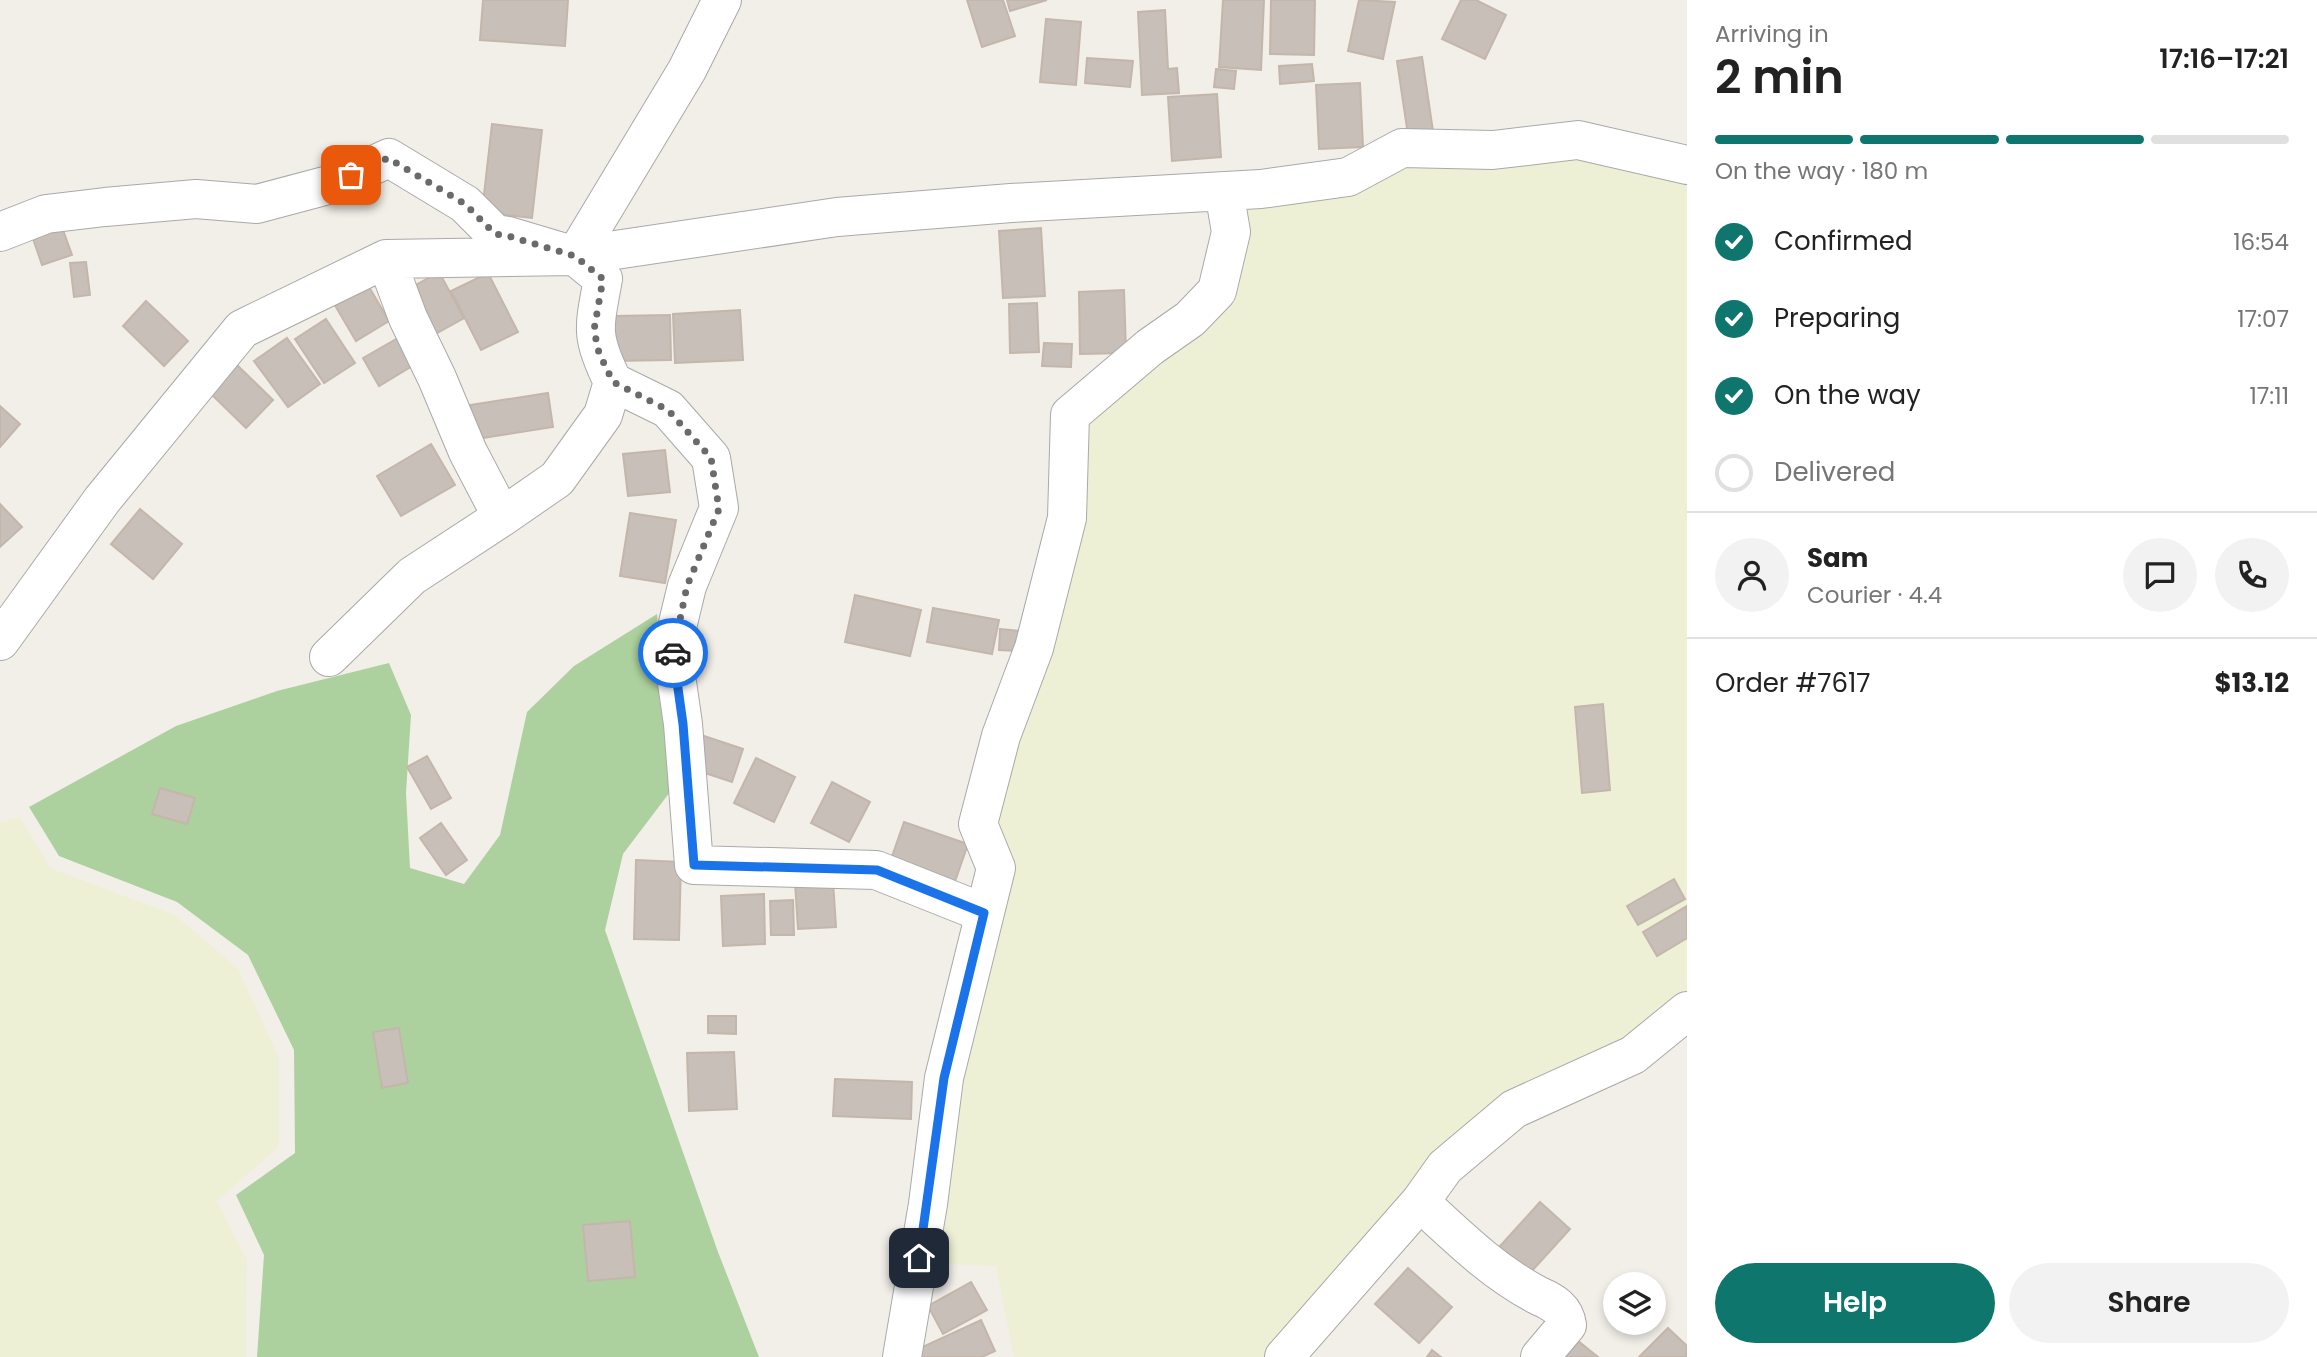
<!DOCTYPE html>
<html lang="en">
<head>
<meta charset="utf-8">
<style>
  body { margin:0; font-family:Poppins,sans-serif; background:#f2f2f2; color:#222; height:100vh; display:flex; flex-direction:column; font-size:26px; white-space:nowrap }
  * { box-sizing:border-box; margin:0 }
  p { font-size:23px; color:#767676 }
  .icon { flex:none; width:38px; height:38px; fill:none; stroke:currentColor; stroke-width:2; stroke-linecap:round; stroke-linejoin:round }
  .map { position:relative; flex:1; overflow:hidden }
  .drawer { display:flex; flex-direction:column; background:#fff; width:630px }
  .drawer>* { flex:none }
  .controls { position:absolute; left:1603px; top:1272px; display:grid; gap:14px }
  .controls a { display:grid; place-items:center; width:63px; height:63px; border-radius:50%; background:#fff; box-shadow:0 4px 10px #0003; font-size:35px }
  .pin { position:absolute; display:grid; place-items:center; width:60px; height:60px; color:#fff; margin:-30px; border-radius:14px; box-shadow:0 4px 10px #0006 }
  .courier { position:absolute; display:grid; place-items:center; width:70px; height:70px; margin:-35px; border:5px solid #1a73e8; border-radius:50%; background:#fff; color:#222; box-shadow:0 2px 9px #0007 }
  .summary em { font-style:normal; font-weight:600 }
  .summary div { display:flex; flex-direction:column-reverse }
  .summary { display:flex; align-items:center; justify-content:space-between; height:119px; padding:0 28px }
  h1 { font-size:46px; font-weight:600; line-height:52px }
  .bar { display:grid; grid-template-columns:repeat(4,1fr); gap:10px 7px; align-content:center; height:84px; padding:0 28px }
  .bar i { height:9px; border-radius:5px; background:#e0e0e0 }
  .bar .on { background:#0f766e }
  .bar p { grid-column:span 4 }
  .line { display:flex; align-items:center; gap:18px; padding:0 28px; border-top:2px solid #e0e0e0 }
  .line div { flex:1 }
  .round { display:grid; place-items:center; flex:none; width:74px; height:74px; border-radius:37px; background:#f2f2f2 }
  ol { padding:0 28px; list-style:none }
  li { display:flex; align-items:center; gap:21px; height:77px }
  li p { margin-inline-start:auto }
  li .icon { padding:7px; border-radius:50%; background:#0f766e; color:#fff; stroke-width:4 }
  li:last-child { color:#767676 }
  li i { width:38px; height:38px; border:4px solid #e0e0e0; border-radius:50% }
  .cta { display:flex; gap:14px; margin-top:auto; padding:14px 28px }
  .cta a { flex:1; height:80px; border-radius:42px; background:#0f766e; color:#fff; font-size:28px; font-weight:600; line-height:80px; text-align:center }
  .cta a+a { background:#f2f2f2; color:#222 }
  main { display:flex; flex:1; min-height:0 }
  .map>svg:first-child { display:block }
</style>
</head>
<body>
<main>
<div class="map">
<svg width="1687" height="1357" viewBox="0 0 1687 1357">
  <rect width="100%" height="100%" fill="#f2efe9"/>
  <path fill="#eef0d5" d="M1579,144l108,29v818l-40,40 -141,66 -236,260h-256l-18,-91 -56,-2 10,-127 34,-311 93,-386 46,-52 68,-61 39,-133 173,-40z
    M20,817l30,51 125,47 63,53 41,90v89l-62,54 30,59 -1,97h-246v-535z"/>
  <path fill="#add19e" d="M657,614l13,178 -47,62 -18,76 113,322 41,105h-502l7,-102 -28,-60 59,-42 -1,-103 -46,-95 -71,-53 -118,-46 -30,-49 147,-81 101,-35 112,-28 22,52 -5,78 4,75 54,16 36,-49 27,-123 47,-46z"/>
  <path fill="#c7bfb8" stroke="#c4b6ab" stroke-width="2" d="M483,0h85l-3,46 -85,-6z
    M967,0h36l12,36 -33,11z
    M1007,0h40l-37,11z
    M1223,0h41l-3,70 -42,-3z
    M1271,0h44l-1,55 -44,-1z
    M1359,0l36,2 -12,57 -35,-8z
    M1461,0h15l30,15 -21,44 -43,-20z
    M1165,10l3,59 9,-1 2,25 -37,2 -4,-83z
    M1046,19l35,3 -5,63 -36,-3z
    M1422,57l11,74 -25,4 -11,-74z
    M1087,58l46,3 -3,26 -45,-4z
    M1312,64l2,17 -34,3 -1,-18z
    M1216,69l20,2 -2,18 -20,-2z
    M1360,83l3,64 -44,2 -3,-64z
    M1217,94l4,63 -49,4 -4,-64z
    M492,124l50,6 -10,88 -50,-6z
    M59,219l13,36 -30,10 -12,-35z
    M1041,228l4,68 -42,2 -4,-67z
    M86,262l4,33 -16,2 -4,-34z
    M439,272l25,46 -32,18 -25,-46z
    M488,273l30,59 -37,18 -30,-59z
    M362,275l27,46 -33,20 -27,-46z
    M1124,290l2,63 -46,1 -1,-62z
    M146,301l42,40 -24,25 -41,-40z
    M1037,303l2,49 -29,1 -1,-49z
    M740,310l3,50 -68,3 -2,-49z
    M670,315l1,45 -59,1v-45z
    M326,319l29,44 -31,20 -29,-44z
    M403,335l16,27 -40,24 -16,-28z
    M287,338l33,46 -32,23 -34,-46z
    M1044,343l28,1 -1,23 -29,-1z
    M234,362l39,38 -27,28 -39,-38z
    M548,393l5,34 -77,12 -6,-34z
    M0,406l20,18 -20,23z
    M431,444l24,41 -54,31 -24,-40z
    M665,450l5,42 -42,4 -5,-42z
    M0,504l22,23 -22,20z
    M140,509l42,35 -29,35 -42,-35z
    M630,513l46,7 -11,63 -45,-7z
    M855,595l66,15 -11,46 -65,-14z
    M933,608l66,12 -7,34 -65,-12z
    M1000,629l20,2 -1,20 -20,-1z
    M1603,704l7,86 -28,3 -7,-86z
    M701,735l42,14 -11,33 -42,-14z
    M427,756l24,42 -20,11 -24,-42z
    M756,758l39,19 -21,45 -40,-19z
    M832,782l38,20 -21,40 -38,-19z
    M160,788l35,10 -8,26 -35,-10z
    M904,822l64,22 -16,46 -64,-22z
    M441,823l26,37 -21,15 -26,-37z
    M636,860l45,2 -2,78 -45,-1z
    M1674,879l11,20 -47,26 -11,-19z
    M833,881l3,46 -38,2 -3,-46z
    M764,894l1,50 -42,2 -2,-50z
    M793,900l1,35h-23l-1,-34z
    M1687,906v32l-30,18 -14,-24z
    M708,1016h28v18l-28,-1z
    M399,1028l9,55 -26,5 -9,-56z
    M734,1052l3,57 -48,2 -2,-58z
    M835,1079l77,3 -1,37 -78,-3z
    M1540,1202l30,27 -49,54 -30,-27z
    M630,1221l5,56 -47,4 -5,-56z
    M1408,1268l44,39 -33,36 -44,-39z
    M971,1282l16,28 -44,24 -15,-28z
    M981,1320l14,31 -13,6h-63l-3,-7z
    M1668,1328l19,18 -1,11h-47z
    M1577,1340l21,17h-34z
    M1432,1350l9,7h-14z"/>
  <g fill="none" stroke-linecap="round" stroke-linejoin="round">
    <defs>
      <path id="minor" d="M0,232l46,-18 59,-7 91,-8 61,5 75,-20 57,-26 76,46 30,30 13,2 67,20 28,23c-9,49 -13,57 10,103
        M575,256l112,-186 35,-70
        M502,517l55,-38 46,-64 10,-33 55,27 43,49 8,50 -32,78 -15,62 11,76 11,141 182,5 108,43
        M0,641l102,-141 140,-171 144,-70 189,-3 262,-39 174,-14 250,-14 87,-12 54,-29 91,2 85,-10 109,25
        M329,657l83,-81 90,-59 -34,-65 -31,-74 -29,-60 -22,-59
        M1420,1202c38,35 73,70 119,94 14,6 26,13 28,29l-27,32
        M902,1357l26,-153 16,-126 52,-210 -18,-44 23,-88 33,-88 33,-130 3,-103 80,-68 40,-28 27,-28 14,-59 -7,-41
        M1284,1357l136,-155 25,-35 69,-58 119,-54 54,-44"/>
    </defs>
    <use href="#minor" stroke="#a9a9a9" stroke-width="40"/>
    <use href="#minor" stroke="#fff" stroke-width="38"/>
  </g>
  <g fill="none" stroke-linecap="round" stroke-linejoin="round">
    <path stroke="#6b6a68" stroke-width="7" stroke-dasharray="0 12.6" d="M351,175l37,-17 77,46 30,30 13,2 67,20 28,23 -9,51 5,23 14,29 55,28 43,48 8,51 -32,77 -14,67"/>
    <path stroke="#1a73e8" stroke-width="9" d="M673,653l10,71 11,141 183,5 107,43 -40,165 -25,180"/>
  </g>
</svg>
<div class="controls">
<a><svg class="icon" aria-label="layers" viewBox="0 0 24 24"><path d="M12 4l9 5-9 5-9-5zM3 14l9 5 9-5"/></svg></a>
</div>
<div class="pin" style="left:351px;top:175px;background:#ea580c"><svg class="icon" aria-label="bag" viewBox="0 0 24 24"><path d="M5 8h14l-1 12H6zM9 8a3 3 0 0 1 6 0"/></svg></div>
<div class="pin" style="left:919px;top:1258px;background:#1f2937"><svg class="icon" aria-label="home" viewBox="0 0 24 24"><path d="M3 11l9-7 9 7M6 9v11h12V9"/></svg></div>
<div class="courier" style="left:673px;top:653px"><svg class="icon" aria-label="car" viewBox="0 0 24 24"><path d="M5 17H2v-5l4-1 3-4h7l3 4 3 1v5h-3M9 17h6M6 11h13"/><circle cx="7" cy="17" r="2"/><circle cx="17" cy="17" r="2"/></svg></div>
</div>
<section class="drawer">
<div class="summary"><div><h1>2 min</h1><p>Arriving in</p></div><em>17:16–17:21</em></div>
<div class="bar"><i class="on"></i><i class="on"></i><i class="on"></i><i></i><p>On the way · 180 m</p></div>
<ol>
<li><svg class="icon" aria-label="check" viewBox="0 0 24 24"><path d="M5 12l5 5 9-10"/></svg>Confirmed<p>16:54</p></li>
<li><svg class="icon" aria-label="check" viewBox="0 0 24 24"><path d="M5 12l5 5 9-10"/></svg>Preparing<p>17:07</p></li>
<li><svg class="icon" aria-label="check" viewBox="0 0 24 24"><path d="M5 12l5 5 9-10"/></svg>On the way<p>17:11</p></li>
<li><i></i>Delivered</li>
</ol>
<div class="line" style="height:126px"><a class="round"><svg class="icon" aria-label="person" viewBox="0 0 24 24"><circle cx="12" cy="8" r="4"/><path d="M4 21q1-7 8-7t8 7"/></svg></a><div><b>Sam</b><p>Courier · 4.4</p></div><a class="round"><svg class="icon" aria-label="chat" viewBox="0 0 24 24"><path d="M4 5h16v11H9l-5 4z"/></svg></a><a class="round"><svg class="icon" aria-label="phone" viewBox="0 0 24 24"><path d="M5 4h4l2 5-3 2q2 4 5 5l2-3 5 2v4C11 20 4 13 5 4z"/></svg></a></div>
<div class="line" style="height:91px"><div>Order #7617</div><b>$13.12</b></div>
<div class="cta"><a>Help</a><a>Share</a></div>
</section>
</main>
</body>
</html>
